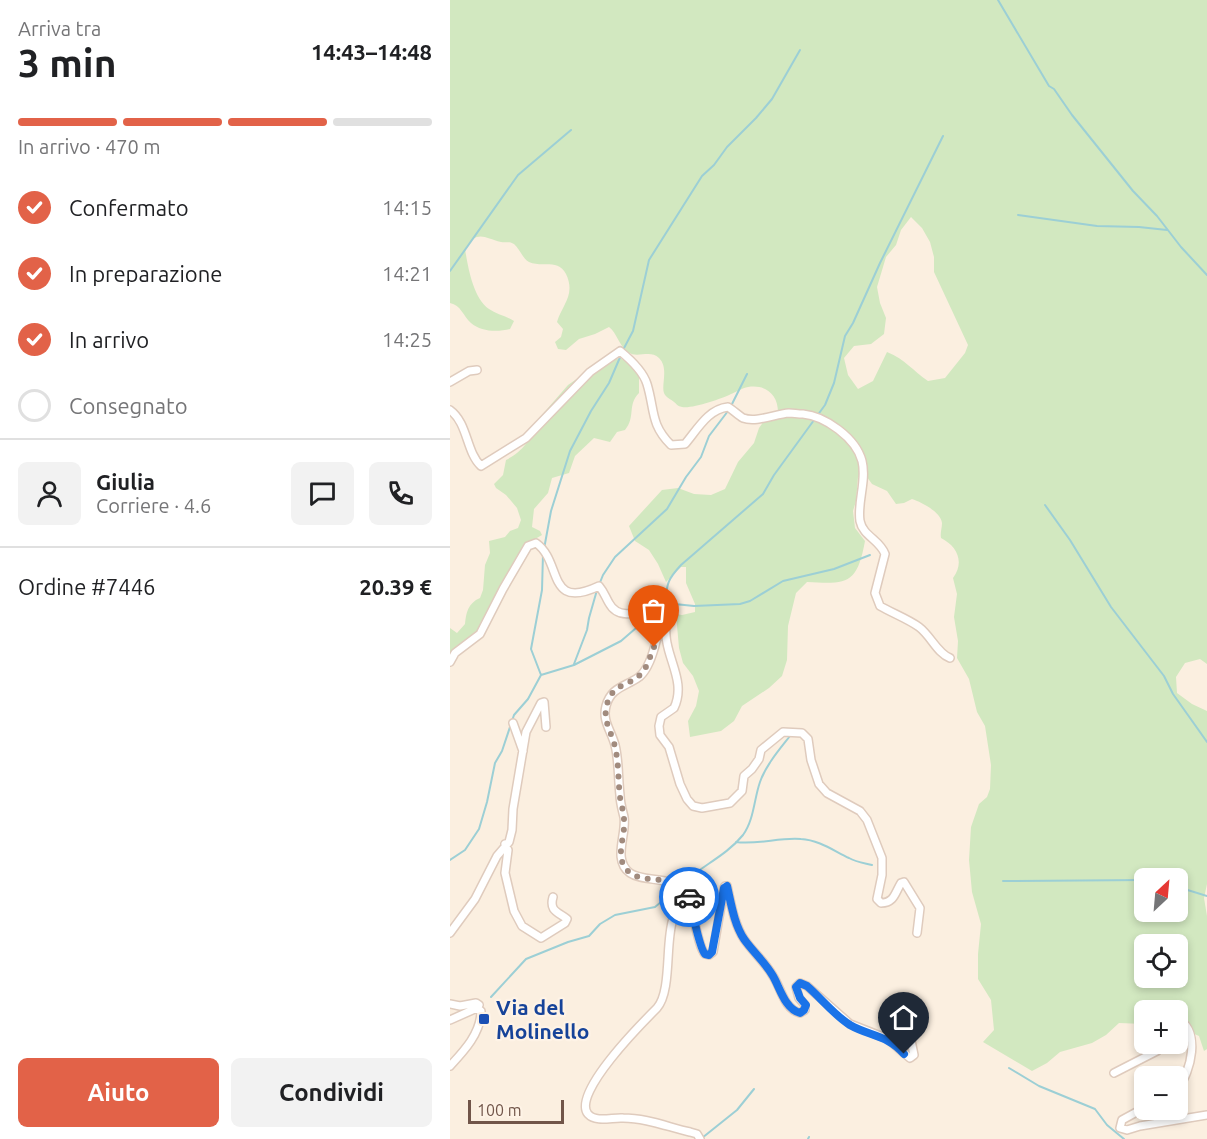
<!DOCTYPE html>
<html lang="it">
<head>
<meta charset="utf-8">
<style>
  body { margin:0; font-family:Ubuntu,sans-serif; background:#f2f2f2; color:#202124; height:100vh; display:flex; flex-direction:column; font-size:22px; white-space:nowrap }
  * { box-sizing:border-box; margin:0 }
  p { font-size:20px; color:#757577 }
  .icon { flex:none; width:33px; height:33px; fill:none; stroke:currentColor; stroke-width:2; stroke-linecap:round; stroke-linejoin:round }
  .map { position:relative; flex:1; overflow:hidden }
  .side { display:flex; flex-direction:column; background:#fff; width:450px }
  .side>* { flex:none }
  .needle { width:39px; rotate:26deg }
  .buttons { position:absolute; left:684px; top:868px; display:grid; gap:12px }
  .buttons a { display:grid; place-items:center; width:54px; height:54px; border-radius:9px; background:#fff; box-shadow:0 3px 9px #0003; font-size:30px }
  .scale { position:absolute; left:18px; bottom:15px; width:96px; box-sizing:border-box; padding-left:6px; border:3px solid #715549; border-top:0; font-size:16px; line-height:21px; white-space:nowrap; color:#715549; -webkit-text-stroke:4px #fef3e6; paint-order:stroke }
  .pin { position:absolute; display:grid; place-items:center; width:51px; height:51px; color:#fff; margin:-62px -26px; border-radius:50% 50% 50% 0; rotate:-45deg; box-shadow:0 0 6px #0007 }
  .pin .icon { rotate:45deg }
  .courier { position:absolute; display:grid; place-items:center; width:60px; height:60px; margin:-30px; border:4px solid #1a73e8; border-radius:50%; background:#fff; color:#222; box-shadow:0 2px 8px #0007 }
  .summary em { font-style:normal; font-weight:700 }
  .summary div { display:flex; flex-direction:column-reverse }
  .summary { display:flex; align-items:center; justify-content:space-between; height:102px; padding:0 18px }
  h1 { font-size:39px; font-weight:700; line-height:45px }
  .bar { display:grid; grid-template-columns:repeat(4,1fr); gap:9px 6px; align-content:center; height:72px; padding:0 18px }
  .bar i { height:8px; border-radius:4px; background:#e0e0e0 }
  .bar .selected { background:#e26248 }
  .bar p { grid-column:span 4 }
  .line { display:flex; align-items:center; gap:15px; padding:0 18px; border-top:2px solid #e0e0e0 }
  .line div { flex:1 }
  .round { display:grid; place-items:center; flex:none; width:63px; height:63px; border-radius:9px; background:#f2f2f2 }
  ol { padding:0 18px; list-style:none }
  li { display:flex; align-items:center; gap:18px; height:66px }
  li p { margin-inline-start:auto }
  li .icon { padding:6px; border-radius:50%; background:#e26248; color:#fff; stroke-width:4 }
  li:last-child { color:#757577 }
  li i { width:33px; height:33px; border:3px solid #e0e0e0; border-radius:50% }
  .button { display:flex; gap:12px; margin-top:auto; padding:12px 18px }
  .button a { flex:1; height:69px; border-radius:9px; background:#e26248; color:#fff; font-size:24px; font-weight:700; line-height:69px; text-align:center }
  .button a+a { background:#f2f2f2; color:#202124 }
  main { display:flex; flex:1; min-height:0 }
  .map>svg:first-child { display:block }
</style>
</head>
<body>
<main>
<section class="side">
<div class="summary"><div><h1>3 min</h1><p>Arriva tra</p></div><em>14:43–14:48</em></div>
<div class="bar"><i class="selected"></i><i class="selected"></i><i class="selected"></i><i></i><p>In arrivo · 470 m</p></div>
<ol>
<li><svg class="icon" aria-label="check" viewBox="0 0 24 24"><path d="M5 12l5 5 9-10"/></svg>Confermato<p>14:15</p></li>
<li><svg class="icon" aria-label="check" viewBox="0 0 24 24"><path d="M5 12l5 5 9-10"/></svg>In preparazione<p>14:21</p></li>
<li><svg class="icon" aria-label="check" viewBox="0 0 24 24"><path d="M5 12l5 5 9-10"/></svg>In arrivo<p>14:25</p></li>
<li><i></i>Consegnato</li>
</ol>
<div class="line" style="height:108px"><a class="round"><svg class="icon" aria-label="person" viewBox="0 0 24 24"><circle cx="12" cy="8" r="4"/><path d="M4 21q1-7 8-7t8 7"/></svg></a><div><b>Giulia</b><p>Corriere · 4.6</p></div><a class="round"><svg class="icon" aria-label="chat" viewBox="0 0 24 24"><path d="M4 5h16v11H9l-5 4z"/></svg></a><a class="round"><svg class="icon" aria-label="phone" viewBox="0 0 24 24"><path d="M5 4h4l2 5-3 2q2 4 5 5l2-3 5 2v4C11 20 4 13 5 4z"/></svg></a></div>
<div class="line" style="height:78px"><div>Ordine #7446</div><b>20.39 €</b></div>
<div class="button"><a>Aiuto</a><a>Condividi</a></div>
</section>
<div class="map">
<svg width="757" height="1139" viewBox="0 0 757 1139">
  <rect width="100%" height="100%" fill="#fbefe0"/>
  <path fill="#d2e8c0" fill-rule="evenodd" d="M0,0h757v664l-7,-5 -15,4 -9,14 1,16 15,11 15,7v173l-3,14 3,18v133l-3,2 -5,-15 -21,-9v-16h-34v13l-25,-1 -13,12 -14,8 -32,9 -13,11 -15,8 -49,-29 11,-12 -3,-30 -13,-21v-25l3,-30 -9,-32 -3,-32 2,-33 8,-23 8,-7 3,-8 1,-24 -6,-39 -8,-14 -8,-33 -12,-21 1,-17 -4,-24 3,-23 -4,-16c12,-16 4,-32 -12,-40 -1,-5 1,-10 1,-15 -1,-11 -21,-21 -30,-24l-8,4 -8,1 -9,-13 -15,-7 -5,-7h-9l-2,24 -3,10 2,17 10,13c-8,44 -18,43 -58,41l-11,11 -8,33 -1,34 -5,16 -13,12 -27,18 -8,15 -13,10 -31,6 -2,-16 8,-15 3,-15 -6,-15 -10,-13 -4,-15 -3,-34 6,1 13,-3v-8l-9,-21v-16h-5l-15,15 -8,-18 -9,-14 -14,-9 -6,-15 33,-36 16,-2 16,6 17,1 14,-6 13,-27 16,-19 5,-15 5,-7 14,-9c0,-17 -12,-28 -30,-25 -6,1 -12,5 -17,7 -10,5 -39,15 -49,13 -5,-1 -4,-2 -8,-5 -3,-3 -8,-4 -10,-9 -3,-8 5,-25 -5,-35 -9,-9 -22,1 -31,-6 -9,-6 -11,-19 -19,-25l-14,7 -16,5 -13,11 -8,-1 -3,-7 6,-5 2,-8 -6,-7c5,-17 19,-27 9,-48 -8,-16 -24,-6 -37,-12 -7,-4 -9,-13 -15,-18 -5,-3 -8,-1 -13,-2 -17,-4 -24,-13 -36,7 3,18 8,49 24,60 7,5 17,7 25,12l-4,8c-12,3 -29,3 -39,-6 -8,-7 -10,-18 -21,-20zM461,217l11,11 8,14 4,15v15l34,73 -3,8 -20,25 -17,3c-16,-11 -22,-21 -41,-29l-14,29 -15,8 -10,-14 -4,-17 10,-12 17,-2 13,-10 2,-16 -6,-15 -3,-16 9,-30 10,-12 5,-15zM694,879h34v33h-34zM694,945h34v33h-34z
    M170,358l7,4 12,13v18c-12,12 -3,24 -14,37l-8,2 -7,10 -16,-4 -19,18 -6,17 -17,5 -4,15 -14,16 -2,18 8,4 2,4 -19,11 -46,86 -27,22v-26l7,5 8,-9c1,-11 3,-21 15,-26l3,-8 2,-25 5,-12 -1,-12 16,-4 5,-6 8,-3 3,-8 -4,-12 -11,-13 -10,-7 -2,-4 9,-9 3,-15c18,-10 17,-14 30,-28l-2,-8 34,-39 10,-7 17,-5 13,-11z"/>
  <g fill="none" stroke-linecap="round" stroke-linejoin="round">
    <path stroke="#9ccfd5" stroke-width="2" d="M548,0l51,86 5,3 18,26 61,76 24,25 24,31 26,28
      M568,215l79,11 42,1 28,3
      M0,271l68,-96 53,-45
      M173,350l10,-19 16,-71 53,-84 12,-11 13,-18 29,-29 16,-19 28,-49
      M281,406l16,-32
      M595,505l25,35 41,67 53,69 9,18 34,48
      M94,549l7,-38 19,-60 21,-40 18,-28 12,-28
      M149,585l4,-10 12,-18 52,-48 19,-32 15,-20 8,-21 19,-25
      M215,602c2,-19 3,-23 16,-37l82,-71 11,-19 51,-70 9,-22 11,-47 8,-13 27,-60 63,-127
      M124,664l13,-34 2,-12 8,-28
      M91,675l-10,-26 11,-59 1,-36
      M286,842c22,3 44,-5 65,-3 18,1 33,12 48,19 7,4 15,5 23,7
      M0,860l15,-10 14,-21 8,-27 8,-39 7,-12 12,-36 14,-16 13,-24 33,-10 47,-24 44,-38 29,3 46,-2 10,-3 33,-20 51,-12 36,-14
      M553,881l141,-1
      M232,884c19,-18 44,-28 61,-49 11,-15 11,-36 17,-53 6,-17 19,-32 30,-46
      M728,887l29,9
      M41,997l35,-38 42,-17 21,-6 11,-12 15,-9 40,-8 23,-19
      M559,1068l30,18 56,23 12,16 17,14
      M252,1138l35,-28 17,-21
      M358,1139l1,-2"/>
    <defs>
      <path id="street" d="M0,382l19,-11 8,-1
        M0,410c18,13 16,42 31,56l45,-28 64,-66 30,-21c11,9 23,20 27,33 8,26 3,40 24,61l14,-1c12,-14 23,-35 43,-37 5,3 10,8 15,11 13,5 32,-4 46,-5 4,0 9,1 14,1 22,2 53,24 59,47 5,20 -5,41 -2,60 3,15 20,19 25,33l-10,39 5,13c12,7 28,13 39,21 12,9 18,26 31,31
        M211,613l4,1c1,10 0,20 2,29 4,22 18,42 7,65l-13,9 -2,9 1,9 9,12 11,37 7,15 6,7 9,2 28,-5 12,-12 2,-15 8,-7 7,-10 2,-9 22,-18 19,1 6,6 3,21 8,24 8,9 33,18 7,9 15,38v17l-5,24 4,4c13,0 14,-10 20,-20l3,-1 16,26 -3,25
        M0,662l5,-9 25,-19 23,-45 25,-43 8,-3c27,19 10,68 63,43 5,6 6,10 10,17 9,17 28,10 43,6l9,4c-2,17 -8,53 -22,64 -14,10 -28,10 -33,29 -4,15 5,24 9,39 4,16 3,33 5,50 0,7 2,14 4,22 3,17 -12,43 6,56 13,9 39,3 56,17 -4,9 -10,19 -13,29 -8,23 -1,72 -16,89 -14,14 -86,86 -69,106 8,9 25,3 35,4 23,0 45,9 67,14l7,2 3,5
        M63,723l10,28
        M55,844l3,6 -3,23 9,38 8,15 19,12 24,-15 2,-4c-9,-7 -18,-8 -14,-22
        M236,890c6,13 12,58 19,64l4,1 4,-3 11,-64 1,-2h2c4,17 7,38 17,53 9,13 21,23 29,37 8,12 11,33 27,37l5,-3v-5l-6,-7 -3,-11 4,-4 7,3 43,38 38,15 22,19 4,-3 -7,-34v-15l-9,-2
        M0,933l25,-34 22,-43 12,-14 3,-12 1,-21 13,-77 15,-29 3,-1 2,25
        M0,1004l10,2 16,-3 3,2 -2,3 4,3c0,22 -17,40 -31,55
        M728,1019c23,12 13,53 0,69
        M0,1020l27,-12
        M664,1073l43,-22 5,-7
        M694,1108l-22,12 -2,8 7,2 13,-4 67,-11"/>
    </defs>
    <use href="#street" stroke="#dfcbbd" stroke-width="10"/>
    <use href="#street" stroke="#fff" stroke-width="7"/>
  </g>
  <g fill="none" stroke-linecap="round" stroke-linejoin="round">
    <path stroke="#a18b7e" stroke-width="6" stroke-dasharray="0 10.8" d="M204,647c-4,9 -7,22 -14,28 -13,12 -27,8 -33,29 -5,17 5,28 8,43 4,17 3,34 5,50 1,8 4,15 4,23 2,17 -11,38 5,52 16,14 49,-1 60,25"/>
    <path stroke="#1a73e8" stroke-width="8" d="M239,897c3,12 10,51 16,57l4,1 3,-3 12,-64 3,-2c4,17 7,38 17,53 9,13 21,23 29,37 7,12 12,33 27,37l4,-3 2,-5 -6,-7 -4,-11 4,-4 7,3c14,12 27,29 43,39 19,11 38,10 54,29"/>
  </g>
  <rect fill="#1a4fb4" stroke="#fef3e6" stroke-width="2" x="28" y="1013" width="12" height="12" rx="3"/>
  <g text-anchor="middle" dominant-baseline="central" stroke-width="4.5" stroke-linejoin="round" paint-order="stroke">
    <g font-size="21" font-weight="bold" fill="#164399" stroke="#fef3e6" text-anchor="start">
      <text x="46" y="1007">Via del<tspan x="46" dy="24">Molinello</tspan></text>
    </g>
  </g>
</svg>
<div class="buttons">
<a><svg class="needle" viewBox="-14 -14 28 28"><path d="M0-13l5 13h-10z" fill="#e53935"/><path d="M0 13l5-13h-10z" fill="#757577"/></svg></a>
<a><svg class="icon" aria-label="locate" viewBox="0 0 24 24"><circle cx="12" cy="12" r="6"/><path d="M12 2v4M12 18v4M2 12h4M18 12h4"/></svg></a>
<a>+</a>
<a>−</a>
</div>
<div class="scale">100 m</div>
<div class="pin" style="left:204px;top:647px;background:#ea580c"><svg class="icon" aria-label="bag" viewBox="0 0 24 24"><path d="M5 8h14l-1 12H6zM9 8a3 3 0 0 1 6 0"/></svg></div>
<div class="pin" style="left:454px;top:1054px;background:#1f2937"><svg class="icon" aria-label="home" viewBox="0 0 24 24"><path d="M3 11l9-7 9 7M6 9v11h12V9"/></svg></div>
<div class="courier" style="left:239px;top:897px"><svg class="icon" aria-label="car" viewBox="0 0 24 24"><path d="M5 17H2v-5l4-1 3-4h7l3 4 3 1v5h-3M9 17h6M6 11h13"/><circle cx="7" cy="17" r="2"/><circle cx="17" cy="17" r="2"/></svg></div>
</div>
</main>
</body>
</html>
